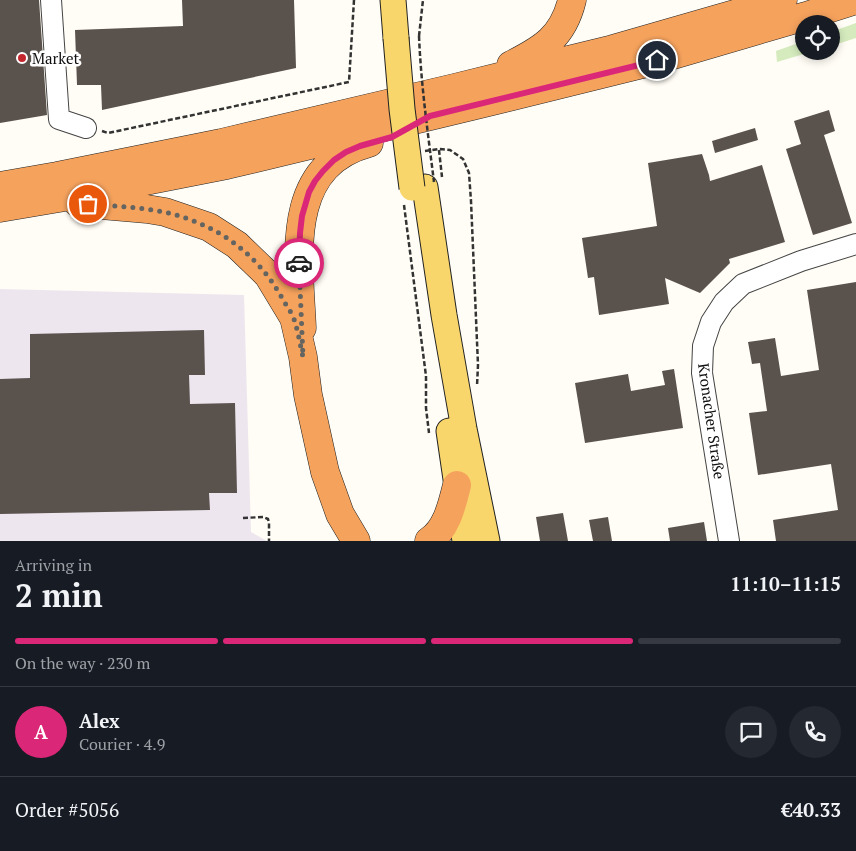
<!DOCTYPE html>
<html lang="en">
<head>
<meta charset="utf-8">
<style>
  body { margin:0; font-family:"PT Serif",serif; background:#242831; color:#f1f3f6; height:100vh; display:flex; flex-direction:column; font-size:19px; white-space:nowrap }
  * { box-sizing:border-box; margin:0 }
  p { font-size:16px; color:#9ea1a6 }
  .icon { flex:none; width:28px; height:28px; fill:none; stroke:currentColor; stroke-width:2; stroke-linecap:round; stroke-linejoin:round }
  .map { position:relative; height:541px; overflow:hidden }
  .panel { display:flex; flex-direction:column; background:#171b24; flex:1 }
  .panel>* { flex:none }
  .tools { position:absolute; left:795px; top:15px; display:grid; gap:10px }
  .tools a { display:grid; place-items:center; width:45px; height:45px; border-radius:50%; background:#171b24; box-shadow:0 2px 8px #0003; font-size:25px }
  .pin { position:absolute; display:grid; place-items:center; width:42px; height:42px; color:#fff; margin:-21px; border:2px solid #fff; border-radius:50%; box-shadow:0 1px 5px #0007 }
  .courier { position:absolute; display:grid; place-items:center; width:50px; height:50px; margin:-25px; border:4px solid #db2777; border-radius:50%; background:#fff; color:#222; box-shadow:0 1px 6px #0007 }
  .overview em { font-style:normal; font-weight:600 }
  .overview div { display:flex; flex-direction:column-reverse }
  .overview { display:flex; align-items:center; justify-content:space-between; height:85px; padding:0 15px }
  h1 { font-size:32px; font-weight:600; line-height:38px }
  .bar { display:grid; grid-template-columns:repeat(4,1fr); gap:8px 5px; align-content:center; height:60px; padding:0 15px }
  .bar i { height:6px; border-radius:4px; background:#363941 }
  .bar .active { background:#db2777 }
  .bar p { grid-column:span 4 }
  .line { display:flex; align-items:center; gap:12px; padding:0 15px; border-top:1px solid #363941 }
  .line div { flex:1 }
  .round { display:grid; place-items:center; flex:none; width:52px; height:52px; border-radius:26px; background:#242831 }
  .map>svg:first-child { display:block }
</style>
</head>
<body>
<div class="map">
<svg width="856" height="541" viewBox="0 0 856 541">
  <rect width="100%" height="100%" fill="#fffdf5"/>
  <path fill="#eee6ef" d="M0,289l244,6 7,237 16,9h-267z"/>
  <path fill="#d5ebbd" d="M856,23v15l-25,8v-14z
    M804,41v10h10l-37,11 -1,-11z"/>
  <path fill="#5a524d" d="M0,0h39l8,115 -47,8z
    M182,0h112l2,68 -194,42 -1,-25h-24l-2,-55 108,-4z
    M829,110l6,21 -11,4 28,88 -39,12 -27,-86 15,-5 -7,-23z
    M755,128l3,12 -43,13 -3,-12z
    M702,154l7,21 1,6 52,-16 23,77 -56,17 1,4 -30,30 -35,-15 4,26 -70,11 -5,-38 -6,1 -6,-40 75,-12 -9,-63z
    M856,282v259h-80l-3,-21 65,-10 -7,-46 -73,11 -9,-62 18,-2 -7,-48 -8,1 -4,-22 27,-4 6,38 38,-6 -12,-80z
    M204,330l1,45h-16l1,29 45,-1 2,90h-28l1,17 -210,4v-135l30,-1v-44z
    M674,369l9,59 -98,15 -10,-60 53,-9 3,17 34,-6 -3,-14z
    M563,513l5,28h-28l-4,-24z
    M608,517l4,24h-19l-4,-21z
    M704,522l3,19h-37l-2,-13z"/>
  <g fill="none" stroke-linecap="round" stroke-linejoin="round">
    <defs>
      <path id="minor" d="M51,0l8,119 27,9
        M729,541l-27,-168 1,-27 8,-24 13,-20 19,-18 58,-23 55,-17"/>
      <path id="major" d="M393,0l3,38
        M425,187l19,128 20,114 23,112
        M449,431l16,110"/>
      <path id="highway" d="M511,65c32,-16 52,-28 61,-65
        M0,186l57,-10 164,-33 233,-55 159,-39 170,-49
        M78,203l69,6 18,3 44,15 28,18 31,30 26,43 9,39 5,38 17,77 15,42 16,27
        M0,208l59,-10 168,-33 254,-61 158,-39 167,-49 50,-16
        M302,328c-3,-69 -19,-162 67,-185
        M429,541c18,-12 23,-36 28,-56"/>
    </defs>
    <use href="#minor" stroke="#444" stroke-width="22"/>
    <use href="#major" stroke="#222" stroke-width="27"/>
    <use href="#highway" stroke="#222" stroke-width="29"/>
    <path stroke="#333" stroke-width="2.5" stroke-dasharray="5 2.5" stroke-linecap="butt" d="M419,36l4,-36
      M102,131l6,2 241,-51 5,-82
      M439,150l3,27
      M425,151l14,-2 11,1 13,9 6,14 2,28 7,164 -1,21
      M404,205l22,171v32l3,25
      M243,518l20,-1 5,2 1,4v18"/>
    <use href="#minor" stroke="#fff" stroke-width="20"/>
    <use href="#major" stroke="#f9d66b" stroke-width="25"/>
    <use href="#highway" stroke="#f5a25d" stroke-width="28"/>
    <defs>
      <path id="major-bridge" d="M396,38l6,71 10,79"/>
    </defs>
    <use href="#major-bridge" stroke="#222" stroke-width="27" stroke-linecap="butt"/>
    <path stroke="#333" stroke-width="2.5" stroke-dasharray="5 2.5" stroke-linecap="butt" d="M419,36c2,49 9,98 15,146"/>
    <use href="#major-bridge" stroke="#f9d66b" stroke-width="25"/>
  </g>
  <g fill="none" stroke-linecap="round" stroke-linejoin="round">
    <path stroke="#646461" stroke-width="5" stroke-dasharray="0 9" d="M88,204c25,2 51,3 76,8 50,11 91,39 117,84 4,8 10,15 13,23 4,12 6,25 9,38l-4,-94"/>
    <path stroke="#db2777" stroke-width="6" d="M299,263l1,-30 2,-17 7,-24 6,-11 8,-10 11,-11 12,-8 14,-6 32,-9 38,-21 209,-51 18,-5"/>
  </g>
  <circle fill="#c4262e" stroke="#fff" stroke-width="2" cx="22" cy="58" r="5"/>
  <g text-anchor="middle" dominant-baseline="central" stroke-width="5" stroke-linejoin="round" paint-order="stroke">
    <g font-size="15" fill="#111" stroke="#fff" text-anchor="start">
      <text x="32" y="58">Market</text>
    </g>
    <g font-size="15" fill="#111" stroke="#fff">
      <text transform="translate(712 421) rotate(82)">Kronacher Straße</text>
    </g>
  </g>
</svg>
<div class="tools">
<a><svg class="icon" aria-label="locate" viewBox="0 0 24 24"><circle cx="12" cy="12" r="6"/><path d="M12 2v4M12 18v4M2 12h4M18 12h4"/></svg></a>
</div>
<div class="pin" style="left:88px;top:204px;background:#ea580c"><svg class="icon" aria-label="bag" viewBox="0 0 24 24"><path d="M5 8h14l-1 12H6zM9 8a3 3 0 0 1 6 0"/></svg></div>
<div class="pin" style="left:657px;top:60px;background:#1f2937"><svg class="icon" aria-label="home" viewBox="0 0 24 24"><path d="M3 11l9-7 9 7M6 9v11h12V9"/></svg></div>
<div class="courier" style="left:299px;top:263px"><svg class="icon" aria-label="car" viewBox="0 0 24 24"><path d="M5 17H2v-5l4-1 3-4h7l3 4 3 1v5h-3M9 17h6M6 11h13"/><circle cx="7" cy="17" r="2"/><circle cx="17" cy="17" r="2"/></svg></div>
</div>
<section class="panel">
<div class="overview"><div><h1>2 min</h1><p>Arriving in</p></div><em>11:10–11:15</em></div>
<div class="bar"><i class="active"></i><i class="active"></i><i class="active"></i><i></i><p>On the way · 230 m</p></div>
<div class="line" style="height:90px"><b class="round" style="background:#db2777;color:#fff">A</b><div><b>Alex</b><p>Courier · 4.9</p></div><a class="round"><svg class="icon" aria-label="chat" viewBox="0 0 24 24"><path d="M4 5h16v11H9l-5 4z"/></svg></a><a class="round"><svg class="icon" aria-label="phone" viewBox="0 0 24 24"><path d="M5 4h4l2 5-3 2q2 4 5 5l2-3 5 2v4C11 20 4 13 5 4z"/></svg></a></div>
<div class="line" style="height:65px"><div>Order #5056</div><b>€40.33</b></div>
</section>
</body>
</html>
